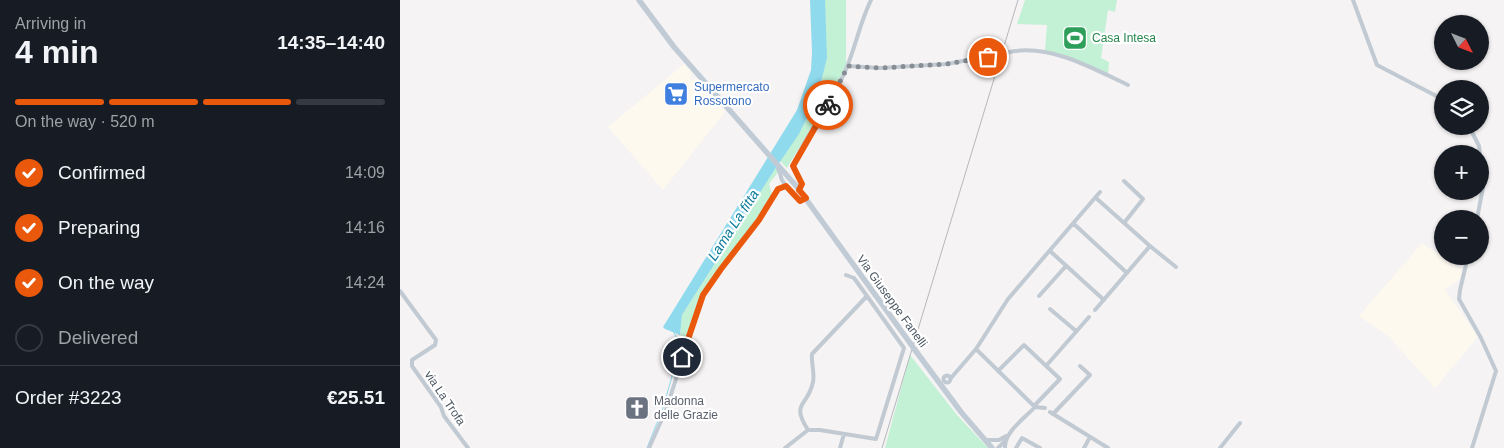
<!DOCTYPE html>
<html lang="en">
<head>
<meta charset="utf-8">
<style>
  body { margin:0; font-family:Arial,sans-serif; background:#20242c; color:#f1f3f6; height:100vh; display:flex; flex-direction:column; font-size:19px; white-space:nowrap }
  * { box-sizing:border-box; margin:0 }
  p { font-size:16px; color:#9ea1a6 }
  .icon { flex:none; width:28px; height:28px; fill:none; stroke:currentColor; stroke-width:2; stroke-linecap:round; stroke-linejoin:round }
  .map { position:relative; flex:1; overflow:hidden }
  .drawer { display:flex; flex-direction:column; background:#171b24; width:400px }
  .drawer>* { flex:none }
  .needle { width:32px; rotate:132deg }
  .buttons { position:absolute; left:1034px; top:15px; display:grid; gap:10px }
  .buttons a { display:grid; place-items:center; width:55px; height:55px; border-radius:50%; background:#171b24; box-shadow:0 1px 4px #0004; font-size:25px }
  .pin { position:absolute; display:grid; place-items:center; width:42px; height:42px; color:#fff; margin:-21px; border:2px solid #fff; border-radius:50%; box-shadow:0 1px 5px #0007 }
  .courier { position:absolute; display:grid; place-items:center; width:50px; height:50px; margin:-25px; border:4px solid #ea580c; border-radius:50%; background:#fff; color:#222; box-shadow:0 1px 6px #0007 }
  .headline em { font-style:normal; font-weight:700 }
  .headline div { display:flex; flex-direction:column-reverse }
  .headline { display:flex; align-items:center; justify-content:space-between; height:85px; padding:0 15px }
  h1 { font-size:32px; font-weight:700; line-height:38px }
  .bar { display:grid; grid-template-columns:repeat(4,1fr); gap:8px 5px; align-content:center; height:60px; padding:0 15px }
  .bar i { height:6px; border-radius:4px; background:#363941 }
  .bar .active { background:#ea580c }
  .bar p { grid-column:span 4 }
  .line { display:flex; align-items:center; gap:12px; padding:0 15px; border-top:1px solid #363941 }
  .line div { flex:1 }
  ol { padding:0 15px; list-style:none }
  li { display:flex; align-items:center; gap:15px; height:55px }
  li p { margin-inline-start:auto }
  li .icon { padding:5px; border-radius:50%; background:#ea580c; color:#fff; stroke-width:4 }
  li:last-child { color:#9ea1a6 }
  li i { width:28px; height:28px; border:2px solid #363941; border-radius:50% }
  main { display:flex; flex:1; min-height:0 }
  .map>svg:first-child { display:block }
</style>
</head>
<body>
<main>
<section class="drawer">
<div class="headline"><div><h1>4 min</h1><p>Arriving in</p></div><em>14:35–14:40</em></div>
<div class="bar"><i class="active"></i><i class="active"></i><i class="active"></i><i></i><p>On the way · 520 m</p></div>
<ol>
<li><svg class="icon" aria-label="check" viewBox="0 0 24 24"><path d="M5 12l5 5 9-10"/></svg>Confirmed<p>14:09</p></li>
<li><svg class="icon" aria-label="check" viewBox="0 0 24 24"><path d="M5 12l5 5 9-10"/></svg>Preparing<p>14:16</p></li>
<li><svg class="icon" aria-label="check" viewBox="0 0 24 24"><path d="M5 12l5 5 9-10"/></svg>On the way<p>14:24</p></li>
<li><i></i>Delivered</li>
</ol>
<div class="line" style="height:65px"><div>Order #3223</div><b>€25.51</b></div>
</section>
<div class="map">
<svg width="1104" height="448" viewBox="0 0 1104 448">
  <rect width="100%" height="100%" fill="#f5f3f3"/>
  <path fill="#fdf9ef" d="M284,64l8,10 -2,3 2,3 4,-2 11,14 -1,2 1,2 3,-1 15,17 -62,78 -55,-63z
    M1022,243l40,27 -2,9 -15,11 33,47 -43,51 -46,-51 -30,-21z"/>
  <path fill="#c3f1d5" d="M425,0h21v65l-12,25 -47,78 -7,-7c19,-27 38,-55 43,-88z
    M625,0h92l-2,12 -7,-2 -7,48 8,4 -1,12 -63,-23 2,-26 -30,-1z
    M376,167l3,4 -10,13 3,10 -15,25 -55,74 -15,44 -7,-2 2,-20z
    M510,355l47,60 31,33h-103z"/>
  <path fill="#90daee" d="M410,0h15l2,58 -10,40 -18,36 -24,35 -93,146 -2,20 -15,-6 -2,-2 134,-217 14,-40 1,-18z"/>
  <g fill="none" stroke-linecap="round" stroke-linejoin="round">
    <path stroke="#90daee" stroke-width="1" d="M247,448l16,-40 18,-63 -8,-14"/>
    <path stroke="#c1cad2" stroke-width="4" d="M953,0l24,65 65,34
      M448,66l32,2 67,-4 68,-13c39,-5 79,18 113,34
      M1069,126l10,20 1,8
      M378,169c3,4 2,7 4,11 4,7 13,18 19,21l5,-3
      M724,181l19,18 -19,24
      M399,190l3,-6 -9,-16 1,-5c13,-30 35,-57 49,-87 12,-25 16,-52 28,-76
      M1077,219l7,-37 -4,-26
      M674,224l53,49
      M750,246l26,21
      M650,251l54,49
      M1068,256l-8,34 -1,9 22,39 15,33 -24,77
      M0,291l36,49 -1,5 -23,15v6l29,41 3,9 24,32
      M639,296l27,-30
      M650,309l26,22
      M695,310l55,-64 -54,-48
      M646,366l43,-49
      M598,371l26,-26 36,34 -26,27
      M543.5 379a3.5 3.5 0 1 1 7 0a3.5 3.5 0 1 1-7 0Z
      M551,378l25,-29
      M645,408l-10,-1 -59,-58 32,-50 92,-107
      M650,412l58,36
      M653,414l37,-39 -10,-9
      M408,430c-18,-28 0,-23 5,-48 2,-9 -2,-19 -1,-28l55,-58 -13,-18 -8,-3
      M586,440h13l7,-4
      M249,448l17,-38 37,-115 18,-26 38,-49 19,-31 6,-3 5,2
      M385,448l23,-18h12l56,9 28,-91 -37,-52
      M440,448l4,-14
      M598,448l7,-7
      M605,448c-1,-16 20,-30 30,-41
      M616,448l6,-10 18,10
      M684,448l6,-11
      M820,448l20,-25"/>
    <path stroke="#c1cbd6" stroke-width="5.5" d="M239,0l35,47 124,141 112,155
      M515,350l46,62 31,36"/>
    <path stroke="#b5b8bd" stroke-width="1" d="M482,448l136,-448"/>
    <path stroke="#c1cbd6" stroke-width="5.5" d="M510,343l5,7"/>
  </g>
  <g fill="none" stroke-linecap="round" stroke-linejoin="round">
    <path stroke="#868d94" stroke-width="5" stroke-dasharray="0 9" d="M428,105l20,-39 32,2 67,-4 41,-7"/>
    <path stroke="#ea580c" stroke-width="6" d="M282,357l21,-62 18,-26 38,-49 19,-31 8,-3 14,15 6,-3 -7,-8 3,-6 -9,-18 35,-61"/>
  </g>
  <defs>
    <symbol id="stadium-square" viewBox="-11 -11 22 22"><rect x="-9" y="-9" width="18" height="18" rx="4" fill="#2e9e5b" stroke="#fff"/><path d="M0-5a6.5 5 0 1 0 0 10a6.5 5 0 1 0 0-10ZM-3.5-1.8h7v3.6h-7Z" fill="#fff"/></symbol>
    <symbol id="supermarket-square" viewBox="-11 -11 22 22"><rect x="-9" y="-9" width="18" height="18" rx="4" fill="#3f7fe0" stroke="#fff"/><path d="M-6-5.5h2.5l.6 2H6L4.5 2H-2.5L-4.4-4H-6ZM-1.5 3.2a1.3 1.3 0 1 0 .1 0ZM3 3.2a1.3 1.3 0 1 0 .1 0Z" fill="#fff"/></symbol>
    <symbol id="church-square" viewBox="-11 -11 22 22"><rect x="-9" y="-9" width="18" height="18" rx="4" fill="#6b7280" stroke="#fff"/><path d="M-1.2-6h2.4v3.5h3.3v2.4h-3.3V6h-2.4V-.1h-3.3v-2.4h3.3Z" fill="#fff"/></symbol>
  </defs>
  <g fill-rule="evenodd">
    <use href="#stadium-square" x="661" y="24" width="28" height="28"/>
    <use href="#supermarket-square" x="262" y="80" width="28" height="28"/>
    <use href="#church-square" x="223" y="394" width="28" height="28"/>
  </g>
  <g text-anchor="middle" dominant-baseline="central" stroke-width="4.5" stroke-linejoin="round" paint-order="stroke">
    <g font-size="12" fill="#27864d" stroke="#fff" text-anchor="start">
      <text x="692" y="38">Casa Intesa</text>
    </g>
    <g font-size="12" fill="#366cbe" stroke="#fff" text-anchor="start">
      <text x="294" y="87">Supermercato<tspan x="294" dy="14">Rossotono</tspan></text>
    </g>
    <g font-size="12" fill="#4a5661" stroke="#fff">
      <text transform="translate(492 301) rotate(54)">Via Giuseppe Fanelli</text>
      <text transform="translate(45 398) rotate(56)">via La Trofa</text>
    </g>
    <g font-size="12" fill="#5b616d" stroke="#fff" text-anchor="start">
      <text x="254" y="401">Madonna<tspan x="254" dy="14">delle Grazie</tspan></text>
    </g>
    <g font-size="14" font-style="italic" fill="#0c7c9b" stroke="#fff">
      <text transform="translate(333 225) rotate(-57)">Lama La fitta</text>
    </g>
  </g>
</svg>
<div class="buttons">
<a><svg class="needle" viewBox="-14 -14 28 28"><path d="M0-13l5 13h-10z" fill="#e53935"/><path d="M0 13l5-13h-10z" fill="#9ea1a6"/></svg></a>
<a><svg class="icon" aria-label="layers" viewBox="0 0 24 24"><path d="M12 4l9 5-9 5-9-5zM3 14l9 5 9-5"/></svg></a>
<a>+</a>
<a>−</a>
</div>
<div class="pin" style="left:588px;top:57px;background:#ea580c"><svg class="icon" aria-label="bag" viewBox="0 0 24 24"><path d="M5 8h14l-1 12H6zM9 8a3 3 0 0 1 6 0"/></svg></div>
<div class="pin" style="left:282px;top:357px;background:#1f2937"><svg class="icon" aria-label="home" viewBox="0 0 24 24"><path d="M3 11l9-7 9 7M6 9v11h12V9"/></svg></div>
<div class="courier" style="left:428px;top:105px"><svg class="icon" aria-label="bike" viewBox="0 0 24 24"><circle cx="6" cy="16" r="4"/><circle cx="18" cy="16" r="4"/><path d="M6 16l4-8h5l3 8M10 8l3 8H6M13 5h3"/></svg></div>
</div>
</main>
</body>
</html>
